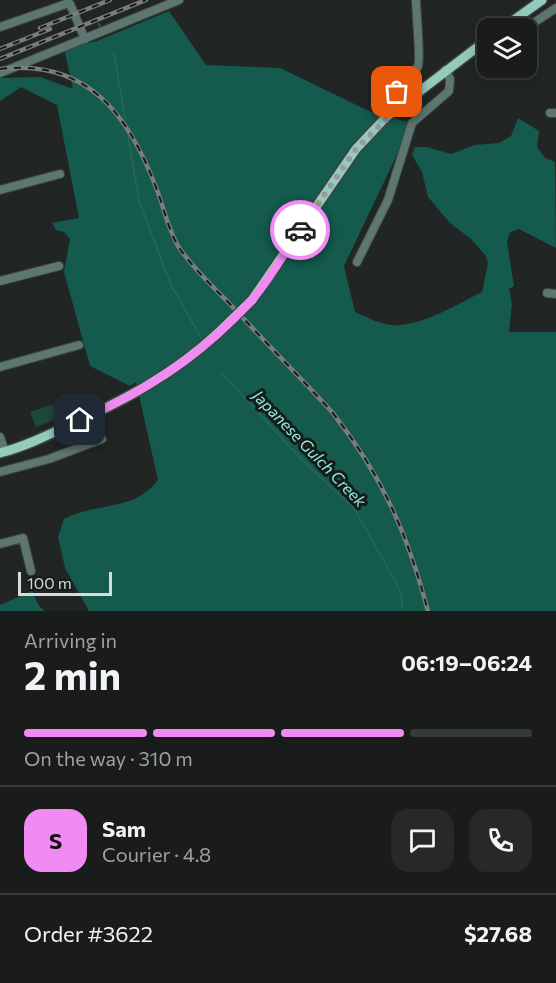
<!DOCTYPE html>
<html lang="en">
<head>
<meta charset="utf-8">
<style>
  body { margin:0; font-family:Commissioner,sans-serif; background:#262928; color:#f1f3f6; height:100vh; display:flex; flex-direction:column; font-size:22px; white-space:nowrap }
  * { box-sizing:border-box; margin:0 }
  p { font-size:20px; color:#9fa1a3 }
  .icon { flex:none; width:33px; height:33px; fill:none; stroke:currentColor; stroke-width:2; stroke-linecap:round; stroke-linejoin:round }
  .map { position:relative; height:611px; overflow:hidden }
  .side { display:flex; flex-direction:column; background:#191c1b; flex:1 }
  .side>* { flex:none }
  .controls { position:absolute; left:477px; top:18px; display:grid; gap:12px }
  .controls a { display:grid; place-items:center; width:60px; height:60px; border-radius:12px; background:#191c1b; box-shadow:0 3px 15px #0003,0 0 0 2px #373a3a; font-size:30px }
  .scale { position:absolute; left:18px; bottom:15px; width:94px; box-sizing:border-box; padding-left:6px; border:3px solid #d7dbda; border-top:0; font-size:16px; line-height:21px; white-space:nowrap; color:#d7dbda; -webkit-text-stroke:4px #171c1b; paint-order:stroke }
  .pin { position:absolute; display:grid; place-items:center; width:51px; height:51px; color:#fff; margin:-26px; border-radius:12px; box-shadow:0 3px 9px #0006 }
  .courier { position:absolute; display:grid; place-items:center; width:60px; height:60px; margin:-30px; border:4px solid #f28af3; border-radius:50%; background:#fff; color:#222; box-shadow:0 2px 8px #0007 }
  .summary em { font-style:normal; font-weight:700 }
  .summary div { display:flex; flex-direction:column-reverse }
  .summary { display:flex; align-items:center; justify-content:space-between; height:102px; padding:0 24px }
  h1 { font-size:39px; font-weight:700; line-height:45px }
  .bar { display:grid; grid-template-columns:repeat(4,1fr); gap:9px 6px; align-content:center; height:72px; padding:0 24px }
  .bar i { height:8px; border-radius:4px; background:#373a3a }
  .bar .active { background:#f28af3 }
  .bar p { grid-column:span 4 }
  .line { display:flex; align-items:center; gap:15px; padding:0 24px; border-top:2px solid #373a3a }
  .line div { flex:1 }
  .round { display:grid; place-items:center; flex:none; width:63px; height:63px; border-radius:18px; background:#262928 }
  .map>svg:first-child { display:block }
</style>
</head>
<body>
<div class="map">
<svg width="556" height="611" viewBox="0 0 556 611">
  <rect width="100%" height="100%" fill="#212624"/>
  <path fill="#1e473e" d="M74,397l5,13 -43,17 -6,-15z"/>
  <path fill="#145a4d" d="M169,11l37,54 74,3 89,43 43,12 -68,143 11,46c13,6 31,15 45,13 29,-3 56,-20 82,-33l6,-29 -2,-7 -15,-17 -21,-16 -22,-26 -6,-25 -10,-17 3,-8h12l24,7 24,-9 24,-2 12,-7 7,-18 21,13 -2,16 8,11 10,4 1,86 -37,-19 -9,3 -3,10 7,44 -5,3 3,15 -3,28h47v279h-467l-24,-43 -7,-31 6,-18c32,-17 70,-7 94,-39l-22,-98 -6,4 -40,-20 -26,-94 6,-33 -6,-7 -8,-2 -4,-7 27,-5 -22,-113 -36,-18 -21,14v-23l40,-1 33,12 -9,-41 33,-7z
    M32,591l7,15 6,5h-45v-6z"/>
  <g fill="none" stroke-linecap="round" stroke-linejoin="round">
    <path stroke="#216557" stroke-width="2" d="M99,24l1,3
      M114,53l25,148 32,84 29,51
      M221,372l82,89 51,47 46,82 3,21"/>
    <defs>
      <path id="minor" d="M0,27l66,-23h4l15,35
        M526,28l30,-20
        M0,73l179,-73
        M402,104l-5,-12c5,-10 17,-16 21,-26 3,-6 -2,-54 -2,-66
        M550,113h6
        M0,190l60,-16
        M357,262l31,-62 24,-77 37,-32 1,-12 -5,-9
        M0,281l59,-15
        M547,293l9,1
        M0,367l79,-22
        M0,437l5,15
        M0,472l49,-13 53,-20
        M0,544l23,-6 8,33"/>
      <path id="major" d="M503,28l39,-28
        M252,300l104,-151 30,-32 102,-78
        M0,453c23,-6 44,-16 65,-26 56,-25 108,-52 154,-95"/>
    </defs>
    <use href="#minor" stroke="#3e4341" stroke-width="10"/>
    <use href="#major" stroke="#3e4341" stroke-width="12"/>
    <use href="#minor" stroke="#5d7770" stroke-width="8"/>
    <use href="#major" stroke="#94cbbd" stroke-width="9"/>
    <defs>
      <path id="rail" d="M40,28l70,-28
        M0,49l50,-20
        M0,59l146,-59
        M0,69c88,-10 129,46 157,121 7,18 12,43 23,59 14,20 32,37 49,54 34,37 69,72 103,109 51,65 75,121 96,199"/>
    </defs>
    <use href="#rail" stroke="#797d7c" stroke-width="4.5"/>
    <use href="#rail" stroke="#171c1b" stroke-width="2" stroke-dasharray="7" stroke-linecap="butt"/>
    <defs>
      <path id="major-bridge" d="M219,332l33,-32"/>
    </defs>
    <use href="#major-bridge" stroke="#3e4341" stroke-width="12" stroke-linecap="butt"/>
    <use href="#major-bridge" stroke="#94cbbd" stroke-width="9"/>
  </g>
  <g fill="none" stroke-linecap="round" stroke-linejoin="round">
    <path stroke="#979c9a" stroke-width="6" stroke-dasharray="0 10.8" d="M300,230l56,-81 46,-45 -5,-12"/>
    <path stroke="#f28af3" stroke-width="8" d="M80,420c65,-28 123,-66 171,-119 19,-21 33,-48 49,-71"/>
  </g>
  <g text-anchor="middle" dominant-baseline="central" stroke-width="6" stroke-linejoin="round" paint-order="stroke">
    <g font-size="16" font-style="italic" fill="#8aeed7" stroke="#171c1b">
      <text transform="translate(310 448) rotate(46)">Japanese Gulch Creek</text>
    </g>
  </g>
</svg>
<div class="controls">
<a><svg class="icon" aria-label="layers" viewBox="0 0 24 24"><path d="M12 4l9 5-9 5-9-5zM3 14l9 5 9-5"/></svg></a>
</div>
<div class="scale">100 m</div>
<div class="pin" style="left:397px;top:92px;background:#ea580c"><svg class="icon" aria-label="bag" viewBox="0 0 24 24"><path d="M5 8h14l-1 12H6zM9 8a3 3 0 0 1 6 0"/></svg></div>
<div class="pin" style="left:80px;top:420px;background:#1f2937"><svg class="icon" aria-label="home" viewBox="0 0 24 24"><path d="M3 11l9-7 9 7M6 9v11h12V9"/></svg></div>
<div class="courier" style="left:300px;top:230px"><svg class="icon" aria-label="car" viewBox="0 0 24 24"><path d="M5 17H2v-5l4-1 3-4h7l3 4 3 1v5h-3M9 17h6M6 11h13"/><circle cx="7" cy="17" r="2"/><circle cx="17" cy="17" r="2"/></svg></div>
</div>
<section class="side">
<div class="summary"><div><h1>2 min</h1><p>Arriving in</p></div><em>06:19–06:24</em></div>
<div class="bar"><i class="active"></i><i class="active"></i><i class="active"></i><i></i><p>On the way · 310 m</p></div>
<div class="line" style="height:108px"><b class="round" style="background:#f28af3;color:#111">S</b><div><b>Sam</b><p>Courier · 4.8</p></div><a class="round"><svg class="icon" aria-label="chat" viewBox="0 0 24 24"><path d="M4 5h16v11H9l-5 4z"/></svg></a><a class="round"><svg class="icon" aria-label="phone" viewBox="0 0 24 24"><path d="M5 4h4l2 5-3 2q2 4 5 5l2-3 5 2v4C11 20 4 13 5 4z"/></svg></a></div>
<div class="line" style="height:78px"><div>Order #3622</div><b>$27.68</b></div>
</section>
</body>
</html>
